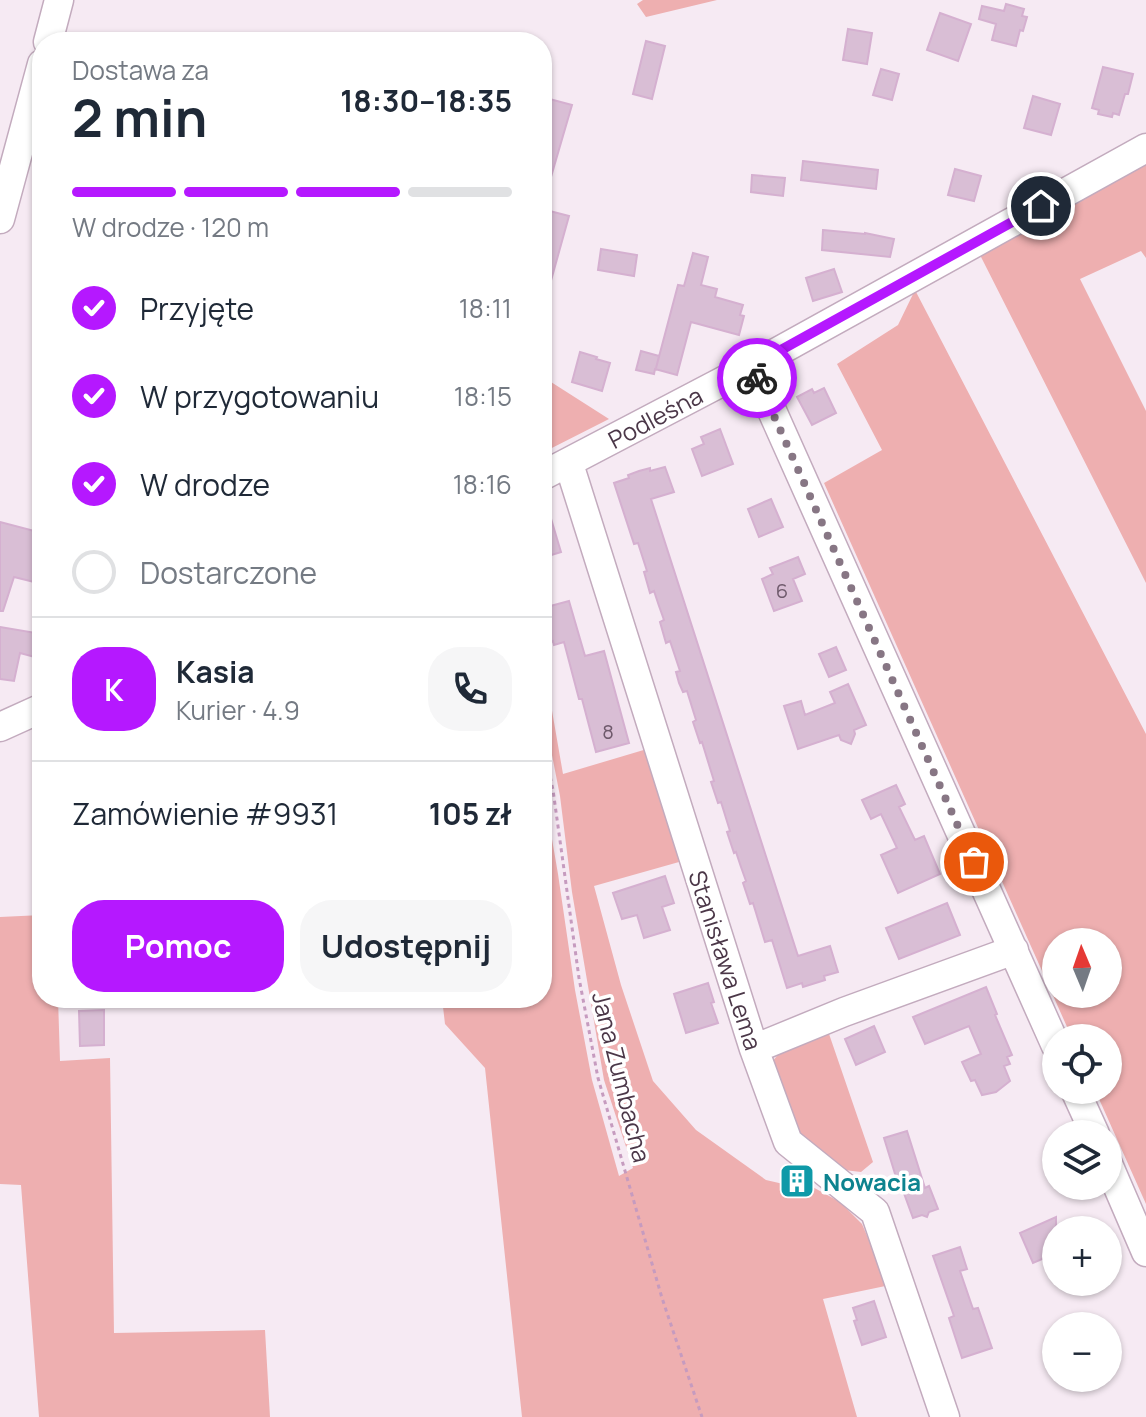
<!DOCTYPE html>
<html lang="pl">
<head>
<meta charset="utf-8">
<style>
  body { margin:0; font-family:Manrope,sans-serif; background:#f6f6f7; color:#1f2937; height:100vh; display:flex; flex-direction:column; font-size:30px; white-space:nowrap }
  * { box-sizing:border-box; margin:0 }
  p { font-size:26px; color:#747a83 }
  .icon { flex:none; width:44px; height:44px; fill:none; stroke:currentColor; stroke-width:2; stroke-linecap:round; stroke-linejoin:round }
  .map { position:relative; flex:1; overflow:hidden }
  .panel { position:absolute; left:32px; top:32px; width:520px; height:976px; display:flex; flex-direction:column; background:#fff; border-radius:32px; box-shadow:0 2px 6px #0004 }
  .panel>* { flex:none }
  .needle { width:52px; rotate:358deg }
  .tools { position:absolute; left:1042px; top:928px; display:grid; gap:16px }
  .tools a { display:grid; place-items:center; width:80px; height:80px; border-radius:50%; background:#fff; box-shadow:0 2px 6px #0004; font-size:40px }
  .pin { position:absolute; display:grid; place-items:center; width:68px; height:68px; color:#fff; margin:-34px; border:4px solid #fff; border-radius:50%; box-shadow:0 2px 8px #0007 }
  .courier { position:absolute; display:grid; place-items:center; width:80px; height:80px; margin:-40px; border:6px solid #b518ff; border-radius:50%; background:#fff; color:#222; box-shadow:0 2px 10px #0007 }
  .overview em { font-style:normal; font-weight:700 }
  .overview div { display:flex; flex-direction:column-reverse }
  .overview { display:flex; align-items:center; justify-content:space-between; height:136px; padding:0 40px }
  h1 { font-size:52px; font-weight:700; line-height:60px }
  .bar { display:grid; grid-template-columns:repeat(4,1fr); gap:12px 8px; align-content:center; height:96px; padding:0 40px }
  .bar i { height:10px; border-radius:6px; background:#e0e1e3 }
  .bar .current { background:#b518ff }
  .bar p { grid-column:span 4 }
  .line { display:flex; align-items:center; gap:20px; padding:0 40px; border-top:2px solid #e0e1e3 }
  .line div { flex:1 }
  .round { display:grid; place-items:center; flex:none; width:84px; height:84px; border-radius:32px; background:#f6f6f7 }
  ol { padding:0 40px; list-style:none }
  li { display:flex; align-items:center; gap:24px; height:88px }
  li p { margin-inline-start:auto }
  li .icon { padding:8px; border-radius:50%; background:#b518ff; color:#fff; stroke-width:4 }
  li:last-child { color:#747a83 }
  li i { width:44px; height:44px; border:4px solid #e0e1e3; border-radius:50% }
  .cta { display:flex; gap:16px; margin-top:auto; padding:16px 40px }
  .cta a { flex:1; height:92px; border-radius:32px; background:#b518ff; color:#fff; font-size:32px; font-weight:700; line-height:92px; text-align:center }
  .cta a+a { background:#f6f6f7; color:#1f2937 }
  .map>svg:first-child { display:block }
</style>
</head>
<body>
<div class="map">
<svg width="1146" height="1417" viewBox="0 0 1146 1417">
  <rect width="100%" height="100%" fill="#f6eaf3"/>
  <path fill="#eeafb0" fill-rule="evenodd" d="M643,0h74l-71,17 -9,-13z
    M1146,159v99l-5,-7 -61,28 66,132v172l-167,-330z
    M915,290l231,444v470l-51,-114h13v-52h-36l-248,-555 58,-33 -45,-86 61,-39zM1056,942h52v52h-52z
    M542,380l9,2 58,37 -67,34z
    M542,653l21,121 84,-25 32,113 -85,24 27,99 32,96 43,49 70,50 26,6 17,-1 31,17 22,22 12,28 21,32 -72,15 34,118h-335l-37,-349 -40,-44 -3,-26h100v-217l16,93 17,116 17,90 27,96 14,-8 -29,-88 -32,-188 -12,-96 -18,-92z
    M42,915v83h16l2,63 50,-3 4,275 151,-3 5,87h-231l-18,-232 -21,-1v-267z
    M828,1031l45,131 -12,10 -17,-2 -51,-36 -21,-72 8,-10z"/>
  <path fill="#d9bed5" stroke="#d5b0d0" stroke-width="2" d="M1006,4l18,5 -2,7 5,1 -4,14 -3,-1 -4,16 -24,-6 4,-16 -17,-5 3,-13 22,5z
    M940,13l31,11 -13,37 -31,-11z
    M848,29l24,4 -5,31 -24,-4z
    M646,41l19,5 -13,53 -19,-5z
    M1103,67l30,7 -5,20h-3l-6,21 -6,-2 -1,4 -14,-3 1,-4 -7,-2z
    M881,69l18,5 -7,26 -19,-5z
    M1033,96l27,8 -9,31 -27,-7z
    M542,97l30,8 -26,89 -4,-1z
    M803,161l75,9 -2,19 -75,-9z
    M955,169l26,7 -7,25 -26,-6z
    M752,175l33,3 -2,18 -32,-4z
    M542,209l27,7 -22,79h-5z
    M823,230l42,4v-1l29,6 -4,18 -68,-7z
    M601,249l36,6 -3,21 -36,-6z
    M693,253l15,4 -7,28 16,4 -2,8 28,8 -3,10 4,1 -5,19 -48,-13 -14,53 -22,-6 -1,5 -18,-4 5,-19 18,5 -3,12 22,-83 6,1z
    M834,269l8,23 -29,9 -7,-23z
    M580,352l17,5 -1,2 14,4 -8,28 -30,-9z
    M824,388l12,25 -24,12 -15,-28 15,-8 2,4z
    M720,429l13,35 -31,12 -10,-27 12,-5 -3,-7z
    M665,467l9,25 -23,7 147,457 32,-10 8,26 -14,4 1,4 -22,7 -1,-4 -15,5 -15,-48 -7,2 -12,-39 -3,1 -7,-21 3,-2 -5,-14 -5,-15 -2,1 -7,-21 3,-1 -9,-29 -3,1 -7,-21 3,-1 -12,-39 -2,1 -7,-21 3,-2 -9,-29 -4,1 -4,-9 -3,-11 4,-1 -10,-30 -4,2 -6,-21 4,-2 -5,-14 -5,-15 -4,2 -6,-21 3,-1 -9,-28 -4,1 -20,-61 15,-5 -1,-3 11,-4 11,-3v3z
    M771,499l12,28 -24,10 -11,-28z
    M542,502h4l15,50 -19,6z
    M0,522l42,11v51l-28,-7 -11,34h-3z
    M798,557l7,17 -12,5 9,22 -28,10 -12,-32 11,-5 -3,-6z
    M569,601l16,55 19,-5 25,92 -33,9 -14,-53h-3l-15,-57 -10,3 -1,-4 -4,2 -6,-21 4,-2 -4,-12z
    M0,627l42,7v25l-22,-6 -6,28 -14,-2z
    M836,647l10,23 -17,7 -10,-23z
    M848,684l18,41 -12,5 1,4 -4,10 -10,-4 -2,-5 -41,14 -14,-43 17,-5 4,14 30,-12 -5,-11z
    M896,785l9,19 -6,3 16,33 9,-4 16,38 -42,19 -17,-38 16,-7 -16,-34 -10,5 -9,-19z
    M665,876l9,27 -12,4 8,23 -26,8 -7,-23 -15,4 -9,-26z
    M947,903l13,32 -61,24 -13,-31z
    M708,983l6,19 -3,1 7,20 -32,10 -12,-39z
    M986,987l11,27 -2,1 17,40 -5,2 3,7 -6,2 6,15 -14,11 -14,3 -7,-15 -4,1 -9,-19 19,-8 -12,-28 -44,18 -12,-27z
    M104,1010v35l-24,1 -1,-35z
    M874,1026l11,26 -29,13 -11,-26z
    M907,1131l18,57 4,-2 9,23 -9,3 -2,5 -5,-2 -9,3 -15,-41h-2l-12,-39z
    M1056,1217v36l-23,10 -13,-30z
    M960,1247l7,22 -7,2 13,38 5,-1 14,40 -30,10 -13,-40 5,-2 -21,-60z
    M874,1301l12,36 -24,8 -8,-24 3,-1 -4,-12z"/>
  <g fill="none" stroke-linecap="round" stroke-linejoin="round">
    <defs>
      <path id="minor" d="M48,42l11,-42
        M0,219l42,-155
        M752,366l304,680
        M569,464l185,585 34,93 87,70 70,205
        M542,476l210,-110 394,-218
        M0,727l42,-19
        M754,1049l90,-37 170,-62
        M1075,1090l20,44
        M1108,1164l38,88"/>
    </defs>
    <use href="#minor" stroke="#c3abbe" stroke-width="31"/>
    <path stroke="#c69bbf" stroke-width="3" stroke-dasharray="4 4" stroke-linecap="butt" d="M542,738l11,52 26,188 19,100 64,220 40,119"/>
    <use href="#minor" stroke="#fff" stroke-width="28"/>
  </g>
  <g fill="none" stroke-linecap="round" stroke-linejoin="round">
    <path stroke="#877684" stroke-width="8" stroke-dasharray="0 14.4" d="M757,378l217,484"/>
    <path stroke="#b518ff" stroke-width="10" d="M757,378l-5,-12 289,-160"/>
  </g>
  <defs>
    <symbol id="building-square" viewBox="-11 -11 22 22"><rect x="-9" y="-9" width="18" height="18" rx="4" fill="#0f9aa8" stroke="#fff"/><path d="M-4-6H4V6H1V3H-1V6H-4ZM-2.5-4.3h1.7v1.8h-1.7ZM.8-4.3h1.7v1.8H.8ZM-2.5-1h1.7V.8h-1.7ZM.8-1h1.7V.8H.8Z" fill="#fff"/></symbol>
  </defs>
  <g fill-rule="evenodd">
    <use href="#building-square" x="777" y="1161" width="40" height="40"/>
  </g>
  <g text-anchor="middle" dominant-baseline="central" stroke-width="7" stroke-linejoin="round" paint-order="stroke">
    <g font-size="20" fill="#6e596b">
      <text x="782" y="590">6</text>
      <text x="608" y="731">8</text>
    </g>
    <g font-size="24" fill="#4b3748" stroke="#fff">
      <text transform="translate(655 417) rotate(-28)">Podleśna</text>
      <text transform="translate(726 960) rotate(72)">Stanisława Lema</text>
      <text transform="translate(622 1077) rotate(76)">Jana Zumbacha</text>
    </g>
    <g font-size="24" font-weight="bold" fill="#0d838f" stroke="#fff" text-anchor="start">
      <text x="823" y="1181">Nowacia</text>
    </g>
  </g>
</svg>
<div class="tools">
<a><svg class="needle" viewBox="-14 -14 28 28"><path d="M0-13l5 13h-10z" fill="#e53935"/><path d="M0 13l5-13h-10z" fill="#747a83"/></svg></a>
<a><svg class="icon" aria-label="locate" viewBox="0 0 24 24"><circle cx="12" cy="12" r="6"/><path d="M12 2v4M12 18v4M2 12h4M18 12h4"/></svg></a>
<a><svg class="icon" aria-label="layers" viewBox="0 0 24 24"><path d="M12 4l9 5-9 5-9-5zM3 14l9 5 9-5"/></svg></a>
<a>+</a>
<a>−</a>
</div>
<div class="pin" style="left:974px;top:862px;background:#ea580c"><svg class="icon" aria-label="bag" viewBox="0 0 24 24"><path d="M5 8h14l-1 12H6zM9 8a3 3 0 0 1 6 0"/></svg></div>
<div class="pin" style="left:1041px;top:206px;background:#1f2937"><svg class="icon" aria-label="home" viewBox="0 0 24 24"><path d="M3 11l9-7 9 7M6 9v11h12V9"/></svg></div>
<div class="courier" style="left:757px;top:378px"><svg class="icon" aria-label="bike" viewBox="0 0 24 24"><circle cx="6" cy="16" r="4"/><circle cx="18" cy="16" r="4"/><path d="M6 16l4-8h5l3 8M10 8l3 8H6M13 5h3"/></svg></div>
<section class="panel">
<div class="overview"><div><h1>2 min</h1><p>Dostawa za</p></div><em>18:30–18:35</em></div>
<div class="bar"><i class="current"></i><i class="current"></i><i class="current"></i><i></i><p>W drodze · 120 m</p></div>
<ol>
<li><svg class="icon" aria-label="check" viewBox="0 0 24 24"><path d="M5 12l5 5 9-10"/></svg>Przyjęte<p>18:11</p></li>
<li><svg class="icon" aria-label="check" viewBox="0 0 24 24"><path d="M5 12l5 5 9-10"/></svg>W przygotowaniu<p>18:15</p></li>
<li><svg class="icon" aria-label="check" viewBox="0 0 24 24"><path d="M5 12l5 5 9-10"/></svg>W drodze<p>18:16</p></li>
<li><i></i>Dostarczone</li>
</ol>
<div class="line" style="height:144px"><b class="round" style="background:#b518ff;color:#fff">K</b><div><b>Kasia</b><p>Kurier · 4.9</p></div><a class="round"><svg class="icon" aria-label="phone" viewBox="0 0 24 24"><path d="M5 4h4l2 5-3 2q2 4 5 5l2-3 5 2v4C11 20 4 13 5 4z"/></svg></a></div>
<div class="line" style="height:104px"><div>Zamówienie #9931</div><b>105 zł</b></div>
<div class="cta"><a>Pomoc</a><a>Udostępnij</a></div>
</section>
</div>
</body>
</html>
